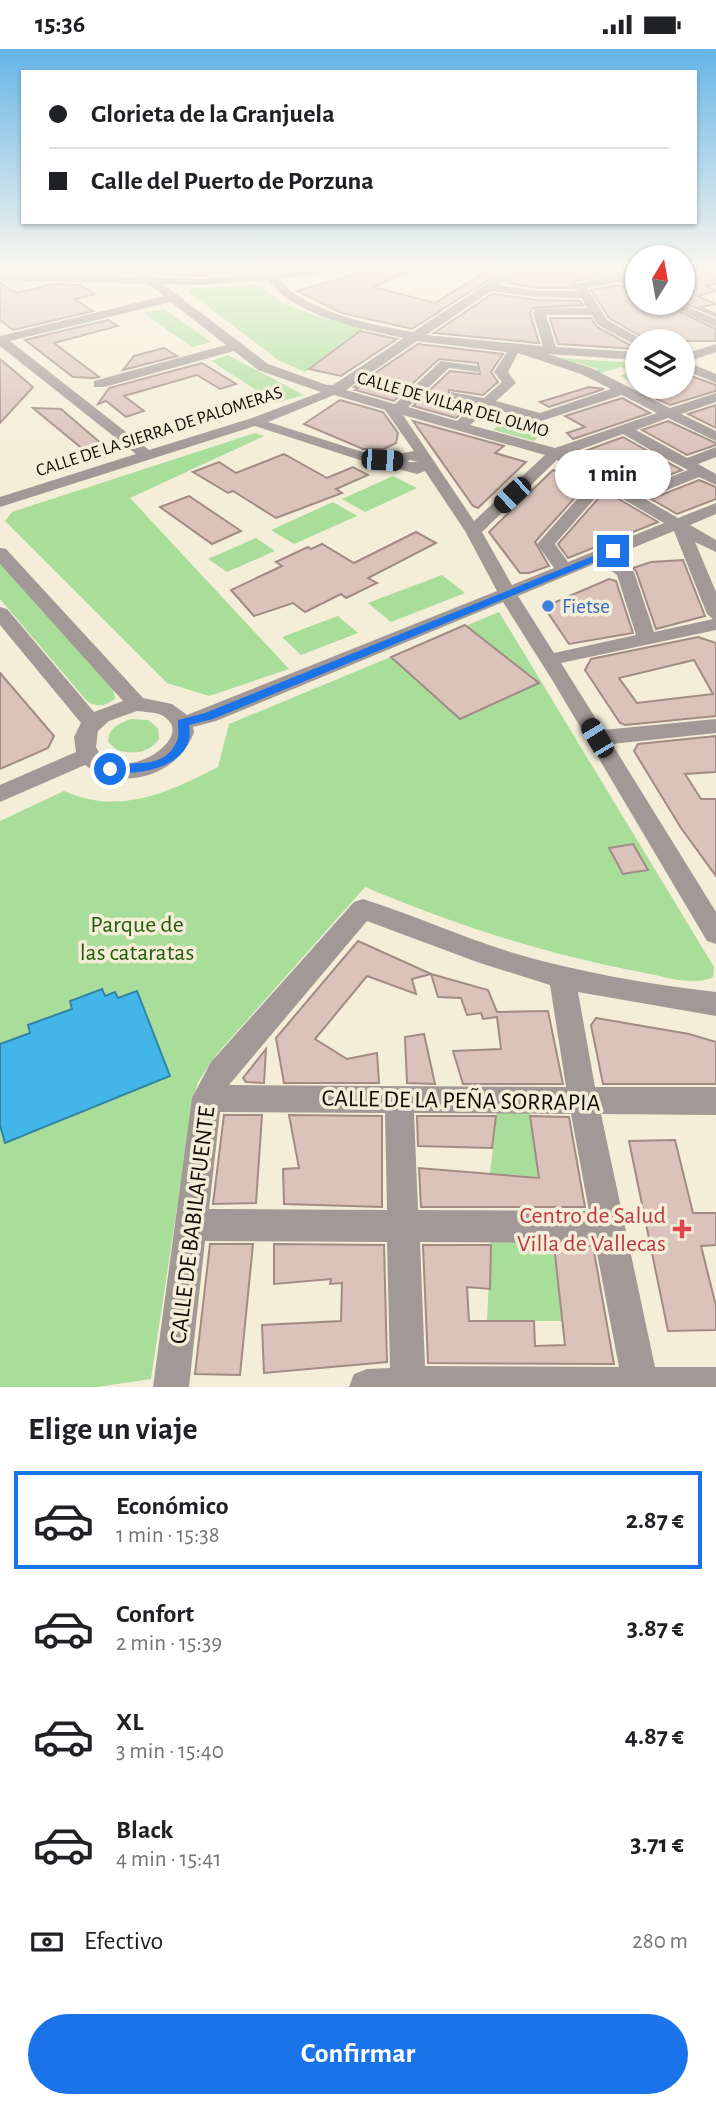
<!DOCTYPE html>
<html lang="es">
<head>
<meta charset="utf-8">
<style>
	body { margin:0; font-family:"Alegreya Sans",sans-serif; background:#f2f2f2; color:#202124; height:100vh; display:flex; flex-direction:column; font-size:26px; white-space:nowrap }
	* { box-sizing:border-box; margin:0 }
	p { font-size:23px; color:#757577 }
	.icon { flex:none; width:38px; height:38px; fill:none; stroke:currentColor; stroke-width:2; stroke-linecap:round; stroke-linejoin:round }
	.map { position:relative; height:1338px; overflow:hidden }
	.panel { display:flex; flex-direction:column; background:#fff; flex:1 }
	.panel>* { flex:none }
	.top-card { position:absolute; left:21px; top:21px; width:676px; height:154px; border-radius:0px; box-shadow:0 2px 5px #0004; display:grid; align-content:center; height:154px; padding:0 28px; background:#fff }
	.needle { width:46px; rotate:11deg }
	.fabs { position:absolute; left:625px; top:196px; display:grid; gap:14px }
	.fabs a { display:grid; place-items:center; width:70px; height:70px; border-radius:50%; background:#fff; box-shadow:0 2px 5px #0004; font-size:35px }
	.end { position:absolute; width:32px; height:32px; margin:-16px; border:9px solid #1a73e8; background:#fff; box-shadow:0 0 0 4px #fff }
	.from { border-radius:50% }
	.bubble { position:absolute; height:49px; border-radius:24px; background:#fff; box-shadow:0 2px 5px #0004; font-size:23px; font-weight:600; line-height:49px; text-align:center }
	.car { position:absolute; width:21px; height:42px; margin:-21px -10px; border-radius:9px; box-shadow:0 0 5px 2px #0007; background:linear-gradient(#222 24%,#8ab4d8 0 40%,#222 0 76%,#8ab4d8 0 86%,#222 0) }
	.top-card b { display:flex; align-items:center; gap:24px; height:66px; font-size:26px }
	.top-card b+b { border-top:2px solid #e0e0e0 }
	.top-card i { width:18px; height:18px; background:#202124 }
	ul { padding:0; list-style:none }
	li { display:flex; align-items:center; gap:21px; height:98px; margin:0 14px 10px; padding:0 14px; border:4px solid transparent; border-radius:0px }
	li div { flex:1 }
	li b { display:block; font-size:26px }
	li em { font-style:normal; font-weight:600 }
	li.on { border-color:#1a73e8 }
	li>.icon { width:63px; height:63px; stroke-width:1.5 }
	h2 { padding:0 28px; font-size:32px; line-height:84px }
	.pay { display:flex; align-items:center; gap:18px; height:77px; padding:0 28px; font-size:26px }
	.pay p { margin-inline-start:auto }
	.action { display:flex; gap:14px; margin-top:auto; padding:14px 28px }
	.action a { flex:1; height:80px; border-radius:42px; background:#1a73e8; color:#fff; font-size:28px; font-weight:600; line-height:80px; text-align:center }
	.status { display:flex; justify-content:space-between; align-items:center; height:49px; padding:0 35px; background:#fff; direction:ltr }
	.status svg { height:19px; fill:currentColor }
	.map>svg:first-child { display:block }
	.green { fill:#a9de9a }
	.water { fill:#42b6e9; stroke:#3383a5; stroke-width:2 }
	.building { fill:#dbc3bc; stroke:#a28b85; stroke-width:2; fill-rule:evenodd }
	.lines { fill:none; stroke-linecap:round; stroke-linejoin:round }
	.minor { fill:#a29896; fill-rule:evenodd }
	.route { fill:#1a73e8 }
	.shop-dot { fill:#3f7fe0; stroke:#f4edd8; stroke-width:2.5 }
	.health-dot { fill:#e0444e; stroke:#f4edd8; stroke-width:2.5 }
	.labels { text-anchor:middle; stroke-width:7; stroke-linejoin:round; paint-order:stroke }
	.far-street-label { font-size:18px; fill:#0f0c06; stroke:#f4edd8 }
	.shop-label { font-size:21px; fill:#366cbe; stroke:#f4edd8; text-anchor:start }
	.near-park-label { font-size:24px; fill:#235c0b; stroke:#f4edd8 }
	.near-street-label { font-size:24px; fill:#0f0c06; stroke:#f4edd8 }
	.near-health-label { font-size:24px; fill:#be3a42; stroke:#f4edd8; text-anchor:end }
</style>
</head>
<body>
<div class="status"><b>15:36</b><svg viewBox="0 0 49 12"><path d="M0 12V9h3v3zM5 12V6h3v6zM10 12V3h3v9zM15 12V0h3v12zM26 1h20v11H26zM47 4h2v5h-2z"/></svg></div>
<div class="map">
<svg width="716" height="1338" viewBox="0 0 716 1338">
	<rect width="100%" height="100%" fill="#f4edd8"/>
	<g class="green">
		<path d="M253,236C265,239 273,249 285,255C311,267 337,273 364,279L305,323L278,311L188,242L192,239Z"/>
		<path d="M164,260L211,293L192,298L144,264Z"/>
		<path d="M228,306L304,346L276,354L211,312Z"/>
		<path d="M561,309L637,314V318L632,320L637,323V328L628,331L620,327L632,323L621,318L600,324L596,322L598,320Z"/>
		<path d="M511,366L534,371L544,381L534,392L493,381Z"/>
		<path d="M255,384L264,387L130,449L289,620L209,647L167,634L5,472L12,463Z"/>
		<path d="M393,427L417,439L365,463L342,450Z"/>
		<path d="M333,453L357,467L294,495L271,481Z"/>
		<path d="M256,489L275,502L227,523L208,510Z"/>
		<path d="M0,514L113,640L115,650C106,657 96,659 87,652L0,550Z"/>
		<path d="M442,526L465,544L391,573L368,554Z"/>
		<path d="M499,563L714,918L713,928C692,938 663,927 640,923C542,904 458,877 365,838L216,1006L198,1033L194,1047L151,1330L97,1338H0V772L64,742C120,767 169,743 218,718L229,675Z"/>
		<path d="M338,567L358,584L301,606L282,588Z"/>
		<path d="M131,670L148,671L158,679L159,690C149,704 133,706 117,701L108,693C108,679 120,674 131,670Z"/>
		<path d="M530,1062L539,1128L490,1124L497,1064Z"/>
		<path d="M553,1187L562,1272H487L491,1189Z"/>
	</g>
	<path class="water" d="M102,940L105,947L115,943L118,949L137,942L170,1027L5,1094L0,1076V995L30,984L28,976L72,960L70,952Z"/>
	<g class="building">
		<path d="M143,217H207V227L155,225Z"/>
		<path d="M363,217H420L373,238L435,254L482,225L467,217H510L412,280L342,264L297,242L356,225Z"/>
		<path d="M528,217H590L602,227L575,232L573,239H538L507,234Z"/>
		<path d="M682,217H698L716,225V235L705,237L716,242L698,247L716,255L701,258L716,265V267L682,253Z"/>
		<path d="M0,234L17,244L54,235L80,236L95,245L75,250L93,262L13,281L0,271Z"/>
		<path d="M619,236L637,243V254H662L716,280V292H646L642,288L609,269L591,241Z"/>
		<path d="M492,245L538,251L580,252L583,256L533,259L530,264L539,294L434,284Z"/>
		<path d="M550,269H591L597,278L637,300L558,295Z"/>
		<path d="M108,271L118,277L54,294L99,328L94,329L73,328L25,291Z"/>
		<path d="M360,282L397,290L341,327L309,320Z"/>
		<path d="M418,295L503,305L491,323L498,333L483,346L449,341V351L471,356L456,369L413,357L450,322L480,325L478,314L439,310L394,352L355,341L358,339L354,338Z"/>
		<path d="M164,299L177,307L123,321L134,307Z"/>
		<path d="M0,310L33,338L0,374Z"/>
		<path d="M202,314L236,335L220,340L197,326L124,347L144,362L126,368L106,352L98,355L109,339Z"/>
		<path d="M686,325L716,336V342L670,356L657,350L681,340L682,326Z"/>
		<path d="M589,338L604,340L549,358L540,353Z"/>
		<path d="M622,349L650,364L573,390L567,384L585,378L565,367Z"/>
		<path d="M340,351L383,363L398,384L396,394L384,400H363L304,375Z"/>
		<path d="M716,356V379L688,365Z"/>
		<path d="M33,359L61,360L110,402L105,408L96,411Z"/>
		<path d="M413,372L504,397L495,404L526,413L478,459L473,457Z"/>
		<path d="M668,372L716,394V396L687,406L642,381Z"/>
		<path d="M623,388L646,401L597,419L574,406Z"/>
		<path d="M284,405L327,429L353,418L368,426L336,440L342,444L276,469L233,442L228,444L193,423L219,413L236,424Z"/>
		<path d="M663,411L682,421L634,440L615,429Z"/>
		<path d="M553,421L589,433L535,493L549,517L529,524H520L489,483Z"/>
		<path d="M699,431L716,438V450L677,465L651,450Z"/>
		<path d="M605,442L658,473L568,509L558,495Z"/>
		<path d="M189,447L241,482L212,495L160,458Z"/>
		<path d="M416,483L436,494L368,529L377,534L346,549L341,545L305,563L293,554L254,567L231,541L282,517L276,513L308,498L311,500L322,495L354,514Z"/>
		<path d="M683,511L705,567L656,580L636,522L633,519L651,513Z"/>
		<path d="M609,530L616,532L633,584L569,595L544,558Z"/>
		<path d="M465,576L539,634L460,670L391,608Z"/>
		<path d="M698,588L716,594V667L625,676L620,674L585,621L591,610ZM694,611L713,645L637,654L619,629Z"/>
		<path d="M0,624L54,687L48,699L0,720Z"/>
		<path d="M716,687V723L685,725L701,750H716V827L681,779L634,702L638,695Z"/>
		<path d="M633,795L648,821L623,825L609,799Z"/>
		<path d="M358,892L431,925L488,941L497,963L548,962L563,1035H463L453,1002L501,1000L497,968L483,970L481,964L467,966L461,949L438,948L431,925L412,930L416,945L367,927L315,990L347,1010L377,1004L379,1034H284L276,989Z"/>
		<path d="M596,969L689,985L716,993V1035H603L591,976Z"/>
		<path d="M424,985L435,1035L407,1034L405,988Z"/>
		<path d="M266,1000L264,1034L246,1033L243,1029Z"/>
		<path d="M224,1066H262L256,1154L213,1155Z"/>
		<path d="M289,1066L382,1067V1158L284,1155L283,1120L299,1119Z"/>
		<path d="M417,1067H496L492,1099L418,1097Z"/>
		<path d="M530,1067L569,1068L585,1158H421L419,1119L539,1129Z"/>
		<path d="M675,1091L693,1164H716V1196L701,1197L716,1257V1281L668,1282L629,1092Z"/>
		<path d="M210,1195H253L240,1326L195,1325Z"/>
		<path d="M274,1195L384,1196L387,1313L264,1324L262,1276L341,1272L342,1234L330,1235L331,1230L274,1235Z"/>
		<path d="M423,1196H491L490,1240L467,1238L469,1272H534L535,1297L565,1296L554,1196L593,1197L614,1315L428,1314Z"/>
	</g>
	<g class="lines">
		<g class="minor">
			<path d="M127,217H139L154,228L200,230L361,217L356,220L279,230C303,262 375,277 413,283L514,217H526L500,236L538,242H578L574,237L576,235L609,228L592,217H605L637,233V241L619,233L587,239L607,271L641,290L643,292H637V297L598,276L592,266H546L556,298L637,303V311L548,305L591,319L670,359L716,344V353L681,365L716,382V392L668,369L636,381L687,409L716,398V408L698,415L716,425V436L699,428L645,450L678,469L716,454V465L690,476L716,491V503L695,493L716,543V581L561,614L603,681L716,670V684L612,695L716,863V895L707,892L554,634L503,553L216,672L193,678L194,683C179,726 123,744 85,716L0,753V736L76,703L74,688L81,674L0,576V558L7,560L94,663L123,652L0,515V499L6,500L143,649L172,655L187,666L497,542L465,482L425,422L417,425L394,419L391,415L360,411L255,377L0,458V448L136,405L0,297V287L164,247L148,235L0,231V225L139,228ZM268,231C294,267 362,280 404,289L333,336H327L268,315L163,235L200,236ZM491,242L538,248L582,249L587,259L535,260L533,263L543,297L426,286ZM171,253L226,296L94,332V338H104L234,302L258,321L321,343L252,369L149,401L10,292ZM417,292L507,303L494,323L502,333L484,349L451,343V349L476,355L457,372L408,358L449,319L478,323V317L441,312L395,355L346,341ZM518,304L581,325L611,340L540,364L496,352L516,334L508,323ZM334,346L385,361L414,402L393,406L366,404L268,373ZM622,346L657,364L555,399L470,376L489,359L541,372ZM403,366L545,406L474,472ZM623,385L652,402L597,422L568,405ZM663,408L688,421L634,443L609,428ZM410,411L418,413H407ZM557,411L593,432L537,495L554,519L512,536L482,483ZM604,439L664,474L568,513L555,495ZM674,482L707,565L713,570L654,583L634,523L613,507ZM599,513L617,526L636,586L554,604L518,547ZM137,662C144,663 152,663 159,665C206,685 117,743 96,698L98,682L109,672Z"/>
			<path d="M664,254H679L716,270V278Z"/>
			<path d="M716,295V303L687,313L716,325V334L682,320V306Z"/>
			<path d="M660,338H680L660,347H650V341Z"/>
			<path d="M363,850C413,866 460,887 510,903C577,923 646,935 716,943V967L578,943L595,1038H716V1066L601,1065L655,1318H716V1338H349L354,1325L367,1320L390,1319L387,1193L205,1192L189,1338H153L192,1049L211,1013L354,853ZM367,872L477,913L550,936L566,1038L229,1036ZM220,1063L385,1064L387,1161L209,1160ZM414,1064L571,1065L589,1162L418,1161ZM420,1193L595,1194L619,1318L425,1317Z"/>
		</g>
	</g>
	<linearGradient id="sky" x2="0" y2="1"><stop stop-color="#65b5e8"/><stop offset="0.54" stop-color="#faf7ed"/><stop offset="1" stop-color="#faf7ed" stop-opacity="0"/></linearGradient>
	<rect width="716" height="404" fill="url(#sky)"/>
	<path class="route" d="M613,499L617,502L616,504L213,670L189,676C196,712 152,724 125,724C117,724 110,725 104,720C119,706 161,728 177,692C180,685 177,678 178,671L205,664Z"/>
	<circle class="shop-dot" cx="548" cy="557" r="7"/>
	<path class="health-dot" d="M678.5 1169.5h7v7h7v7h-7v7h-7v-7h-7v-7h7z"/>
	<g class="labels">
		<g class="far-street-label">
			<text transform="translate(453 355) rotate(16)" y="6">CALLE DE VILLAR DEL OLMO</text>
			<text transform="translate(159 382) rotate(-18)" y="6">CALLE DE LA SIERRA DE PALOMERAS</text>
		</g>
		<g class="shop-label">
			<text x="562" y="564">Fietse</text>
		</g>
		<g class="near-park-label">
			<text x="137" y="883">Parque de<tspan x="137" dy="28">las cataratas</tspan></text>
		</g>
		<g class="near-street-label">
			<text transform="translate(461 1051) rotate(1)" y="8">CALLE DE LA PEÑA SORRAPIA</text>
			<text transform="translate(192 1176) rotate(-83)" y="8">CALLE DE BABILAFUENTE</text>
		</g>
		<g class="near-health-label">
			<text x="666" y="1174">Centro de Salud<tspan x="666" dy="28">Villa de Vallecas</tspan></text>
		</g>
	</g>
</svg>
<div class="fabs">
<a><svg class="needle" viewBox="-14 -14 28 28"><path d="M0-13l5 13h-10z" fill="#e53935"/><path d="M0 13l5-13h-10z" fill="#757577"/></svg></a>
<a><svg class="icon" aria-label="layers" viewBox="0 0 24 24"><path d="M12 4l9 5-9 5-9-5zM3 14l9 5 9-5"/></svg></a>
</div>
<i class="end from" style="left:110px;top:720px"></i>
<i class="end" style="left:613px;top:502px"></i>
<div class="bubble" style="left:555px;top:401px;width:116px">1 min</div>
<i class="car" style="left:382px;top:411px;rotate:93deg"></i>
<i class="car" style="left:512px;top:446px;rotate:227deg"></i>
<i class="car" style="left:597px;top:689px;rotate:329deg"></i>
<div class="top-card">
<b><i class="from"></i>Glorieta de la Granjuela</b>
<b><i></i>Calle del Puerto de Porzuna</b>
</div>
</div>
<section class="panel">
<h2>Elige un viaje</h2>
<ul>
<li class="on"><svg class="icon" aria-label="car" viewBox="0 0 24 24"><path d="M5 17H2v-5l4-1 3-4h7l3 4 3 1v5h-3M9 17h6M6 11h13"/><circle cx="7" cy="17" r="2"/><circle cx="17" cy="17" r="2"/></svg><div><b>Económico</b><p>1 min · 15:38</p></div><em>2.87 €</em></li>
<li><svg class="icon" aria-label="car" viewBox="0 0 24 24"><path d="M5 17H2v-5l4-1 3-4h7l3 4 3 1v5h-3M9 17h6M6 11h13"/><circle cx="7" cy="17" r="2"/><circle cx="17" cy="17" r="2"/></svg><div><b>Confort</b><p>2 min · 15:39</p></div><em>3.87 €</em></li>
<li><svg class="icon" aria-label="car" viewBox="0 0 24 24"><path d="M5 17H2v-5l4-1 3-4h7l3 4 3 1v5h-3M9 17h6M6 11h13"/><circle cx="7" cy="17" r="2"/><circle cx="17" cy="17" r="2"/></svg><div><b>XL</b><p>3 min · 15:40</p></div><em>4.87 €</em></li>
<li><svg class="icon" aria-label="car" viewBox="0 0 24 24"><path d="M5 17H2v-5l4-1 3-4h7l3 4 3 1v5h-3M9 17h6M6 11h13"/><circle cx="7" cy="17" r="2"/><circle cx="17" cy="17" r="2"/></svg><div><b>Black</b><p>4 min · 15:41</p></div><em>3.71 €</em></li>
</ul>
<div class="pay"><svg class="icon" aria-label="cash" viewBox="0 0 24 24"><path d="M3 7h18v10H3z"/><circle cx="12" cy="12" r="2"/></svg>Efectivo<p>280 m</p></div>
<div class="action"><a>Confirmar</a></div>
</section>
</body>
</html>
